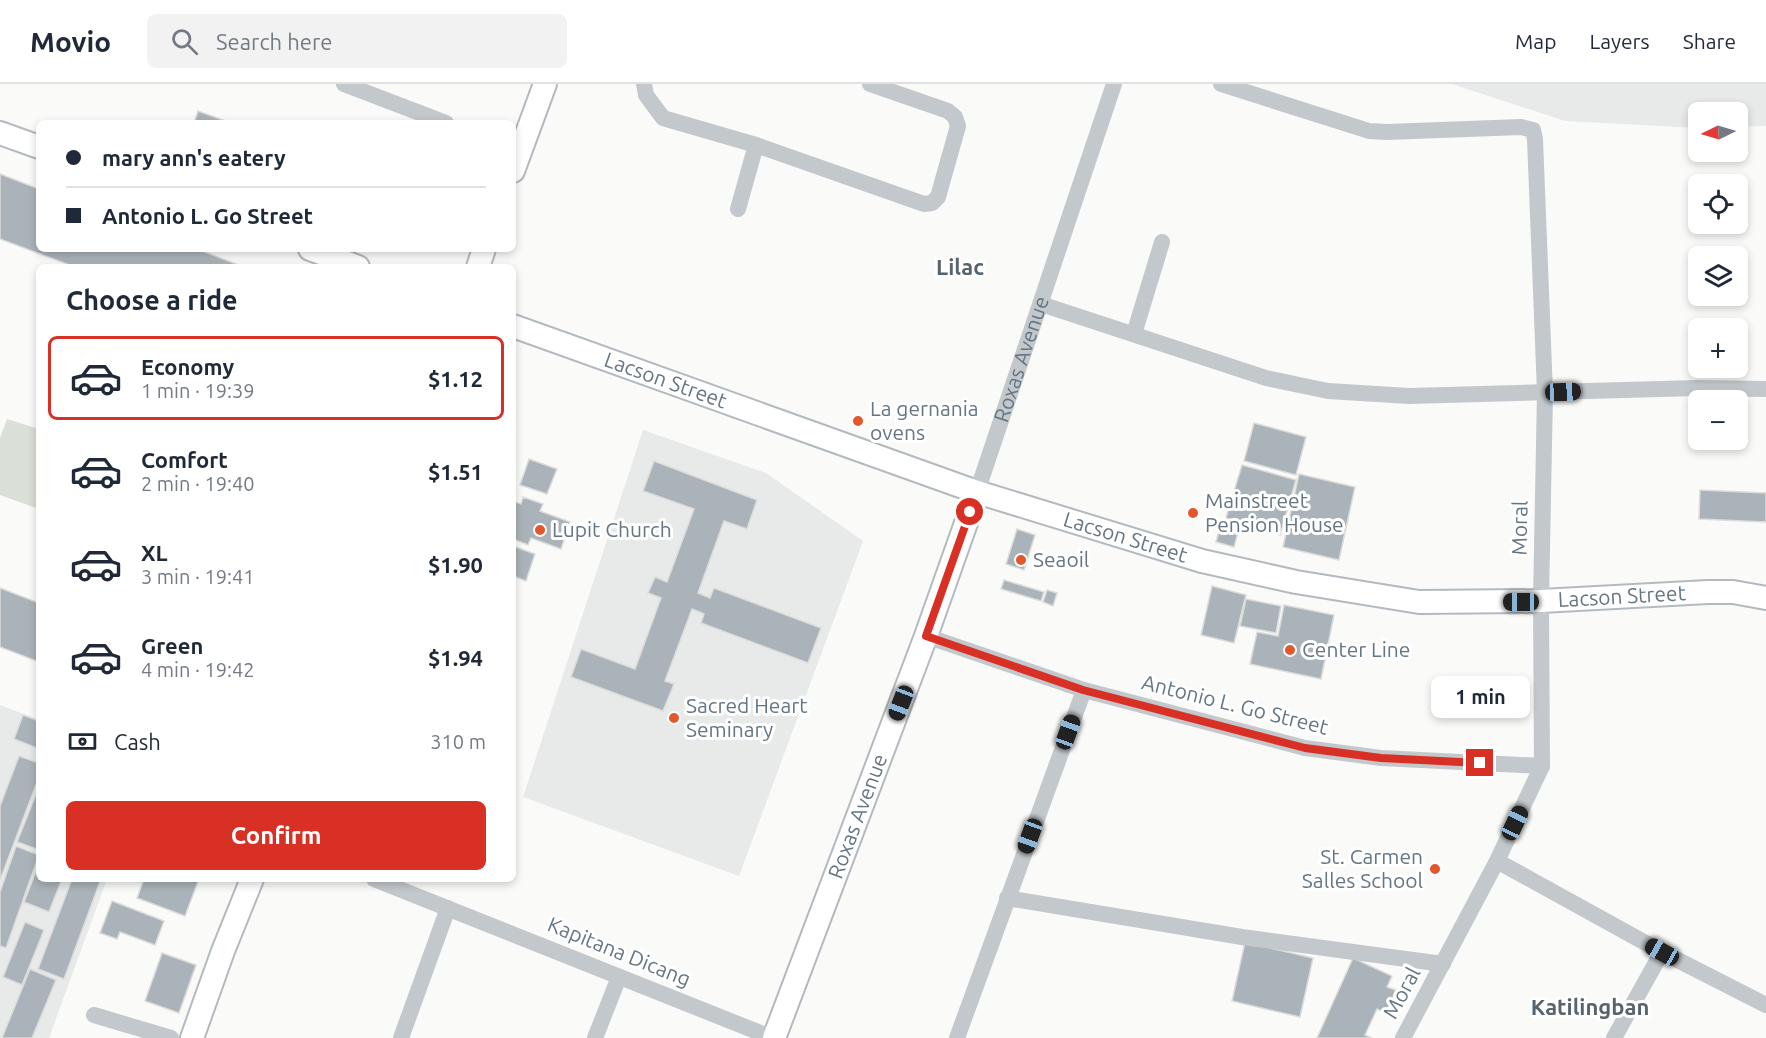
<!DOCTYPE html>
<html lang="en">
<head>
<meta charset="utf-8">
<style>
	body { margin:0; font-family:Ubuntu,sans-serif; background:#f2f2f3; color:#1f2937; height:100vh; display:flex; flex-direction:column; font-size:22px; white-space:nowrap }
	* { box-sizing:border-box; margin:0 }
	p { font-size:20px; color:#747a83 }
	.icon { flex:none; width:33px; height:33px; fill:none; stroke:currentColor; stroke-width:2; stroke-linecap:round; stroke-linejoin:round }
	.map { position:relative; flex:1; overflow:hidden }
	.panel { position:absolute; left:36px; top:180px; width:480px; height:618px; display:flex; flex-direction:column; background:#fff; border-radius:9px; box-shadow:0 3px 9px #0003 }
	.panel>* { flex:none }
	.top-card { position:absolute; left:36px; top:36px; width:480px; height:132px; border-radius:9px; box-shadow:0 3px 9px #0003; display:grid; align-content:center; height:132px; padding:0 30px; background:#fff }
	.needle { width:39px; rotate:265deg }
	.fabs { position:absolute; left:1688px; top:18px; display:grid; gap:12px }
	.fabs a { display:grid; place-items:center; width:60px; height:60px; border-radius:9px; background:#fff; box-shadow:0 3px 9px #0003; font-size:30px }
	.end { position:absolute; width:27px; height:27px; margin:-14px; border:8px solid #d93025; background:#fff; box-shadow:0 0 0 3px #fff }
	.from { border-radius:50% }
	.bubble { position:absolute; height:42px; border-radius:9px; background:#fff; box-shadow:0 3px 9px #0003; font-size:20px; font-weight:600; line-height:42px; text-align:center }
	.car { position:absolute; width:18px; height:36px; margin:-18px -9px; border-radius:8px; box-shadow:0 0 4px 2px #0007; background:linear-gradient(#222 24%,#8ab4d8 0 40%,#222 0 76%,#8ab4d8 0 86%,#222 0) }
	.top-card b { display:flex; align-items:center; gap:21px; height:57px; font-size:22px }
	.top-card b+b { border-top:2px solid #e0e1e3 }
	.top-card i { width:15px; height:15px; background:#1f2937 }
	ul { padding:0; list-style:none }
	li { display:flex; align-items:center; gap:18px; height:84px; margin:0 12px 9px; padding:0 18px; border:3px solid transparent; border-radius:9px }
	li div { flex:1 }
	li b { display:block; font-size:22px }
	li em { font-style:normal; font-weight:600 }
	li.active { border-color:#d93025 }
	li>.icon { width:54px; height:54px; stroke-width:1.5 }
	h2 { padding:0 30px; font-size:27px; line-height:72px }
	.pay { display:flex; align-items:center; gap:15px; height:66px; padding:0 30px; font-size:22px }
	.pay p { margin-inline-start:auto }
	.cta { display:flex; gap:12px; margin-top:auto; padding:12px 30px }
	.cta a { flex:1; height:69px; border-radius:9px; background:#d93025; color:#fff; font-size:24px; font-weight:600; line-height:69px; text-align:center }
	header { display:flex; align-items:center; gap:36px; box-sizing:border-box; height:84px; padding:0 30px; background:#fff; border-bottom:2px solid #e0e1e3 }
	header strong { font-size:28px }
	nav { display:flex; gap:33px; margin-inline-start:auto; font-size:21px }
	.search { width:420px; height:54px; background:#f2f2f3; display:flex; align-items:center; gap:15px; box-sizing:border-box; padding:0 21px; border-radius:9px; color:#747a83; font-size:22px }
	.map>svg:first-child { display:block }
	.built { fill:#e8e9e9 }
	.green { fill:#dadfd7 }
	.building { fill:#aab3b9; stroke:#dcdcda; stroke-width:1.5 }
	.lines { fill:none; stroke-linecap:round; stroke-linejoin:round }
	.secondary-casing { stroke:#b3babf; stroke-width:26 }
	.street { stroke:#c3c8cc; stroke-width:16 }
	.secondary { stroke:#fff; stroke-width:22 }
	.route { stroke:#d93025; stroke-width:8 }
	.poi-dot { fill:#e4572e; stroke:#fff; stroke-width:2 }
	.labels { text-anchor:middle; stroke-width:6; stroke-linejoin:round; paint-order:stroke }
	.street-label { font-size:21px; fill:#657683; stroke:#fff }
	.poi-label { font-size:21px; fill:#657683; stroke:#fff; text-anchor:start }
	.neighbourhood-label { font-size:22px; font-weight:bold; fill:#57646e; stroke:#fff }
</style>
</head>
<body>
<header>
<strong>Movio</strong>
<div class="search"><svg class="icon" aria-label="search" viewBox="0 0 24 24"><circle cx="10" cy="10" r="6"/><path d="M15 15l6 6"/></svg>Search here</div>
<nav><a>Map</a><a>Layers</a><a>Share</a></nav>
</header>
<div class="map">
<svg width="1766" height="954" viewBox="0 0 1766 954">
	<rect width="100%" height="100%" fill="#fafaf8"/>
	<g class="built">
		<path d="M1452,0H1766V42L1737,43V28H1698V44L1565,37Z"/>
		<path d="M643,346L766,389L863,457L739,792L523,713Z"/>
		<path d="M0,621L39,636V795H107L49,954H0Z"/>
	</g>
	<path class="green" d="M7,335L39,345V425L0,411V354Z"/>
	<g class="building">
		<path d="M198,27L231,39H194Z"/>
		<path d="M0,90L39,105V165H197L244,183H75L0,155Z"/>
		<path d="M1254,339L1306,353L1296,391L1244,377Z"/>
		<path d="M529,375L557,385L547,410L520,401Z"/>
		<path d="M654,377L757,416L747,445L724,437L698,509L710,514L714,504L821,544L808,579L701,539L704,530L692,525L665,597L674,600L663,627L571,593L581,565L635,585L661,514L648,509L655,493L667,498L694,425L643,407Z"/>
		<path d="M1242,381L1296,396L1280,451L1226,434Z"/>
		<path d="M1299,390L1355,403L1339,476L1283,463Z"/>
		<path d="M1700,406L1766,409V438L1699,435Z"/>
		<path d="M523,413L543,420L540,427L570,438L561,465L531,454L528,461L513,455V417L521,420Z"/>
		<path d="M1222,436L1240,441L1234,463L1216,458Z"/>
		<path d="M1017,445L1035,451L1024,486L1006,480Z"/>
		<path d="M513,462L535,470L526,497L513,492Z"/>
		<path d="M1004,496L1044,508L1041,517L1001,505Z"/>
		<path d="M1212,502L1246,511L1234,559L1201,551Z"/>
		<path d="M0,504L39,519V578L0,563Z"/>
		<path d="M1047,506L1057,509L1053,522L1043,518Z"/>
		<path d="M1246,515L1281,522L1276,549L1240,542Z"/>
		<path d="M1284,521L1334,531L1321,595L1250,580L1257,548L1278,552Z"/>
		<path d="M23,631L39,637V665L14,655Z"/>
		<path d="M19,672L39,679V693L0,796V722Z"/>
		<path d="M38,705L39,706V766L17,758Z"/>
		<path d="M16,762L39,771L6,864L0,862V808Z"/>
		<path d="M39,779V795H62L49,828L24,818Z"/>
		<path d="M72,795H101L64,895L38,885Z"/>
		<path d="M144,795H199L185,832L137,814Z"/>
		<path d="M112,817L164,837L155,861L120,848L117,855L100,849Z"/>
		<path d="M25,838L44,846L22,901L3,893Z"/>
		<path d="M1245,858L1313,874L1300,933L1232,917Z"/>
		<path d="M162,869L196,881L179,929L145,917Z"/>
		<path d="M1353,874L1392,892L1387,903L1396,906L1386,929L1377,925L1365,951L1372,954H1317Z"/>
		<path d="M30,885L56,896L32,954H2Z"/>
	</g>
	<g class="lines">
		<defs>
			<g id="secondary">
				<path d="M0,49L39,63"/>
				<path d="M513,87L545,0"/>
				<path d="M310,165L358,183"/>
				<path d="M478,183L484,165"/>
				<path id="s2" d="M513,242L977,408L1202,477L1296,498L1419,518L1541,517L1708,508H1733L1766,514"/>
				<path d="M192,954L223,867L252,795"/>
				<path id="s3" d="M774,954L926,552L977,408"/>
			</g>
		</defs>
		<use href="#secondary" class="secondary-casing"/>
		<g class="street">
			<path d="M344,0L446,39"/>
			<path d="M644,0L646,11L663,34L756,61L924,120L932,119L938,113L958,42L955,33L948,27L870,0"/>
			<path d="M1221,0L1369,47L1387,48L1521,43L1533,46L1535,55L1545,309L1541,517L1542,682L1497,777L1403,954"/>
			<path d="M738,125L756,61"/>
			<path d="M1041,220L1266,294L1328,307L1409,312L1697,304L1766,305"/>
			<path d="M1134,250L1162,158"/>
			<path id="s1" d="M977,408L1114,0"/>
			<path d="M926,552L1084,606L1305,664L1381,674L1542,682"/>
			<path d="M1497,777L1662,868L1766,921"/>
			<path d="M374,795L773,954"/>
			<path d="M1007,814L1242,853L1443,880"/>
			<path d="M94,931L171,954"/>
			<path d="M401,954L448,824"/>
			<path d="M595,954L619,893"/>
			<path d="M957,954L1084,606"/>
			<path d="M1614,954L1662,868"/>
		</g>
		<use href="#secondary" class="secondary"/>
	</g>
	<g class="lines">
		<path class="route" d="M970,428L926,552L1083,606L1305,664L1381,674L1480,679"/>
	</g>
	<g class="poi-dot">
		<circle cx="858" cy="337" r="6"/>
		<circle cx="1193" cy="429" r="6"/>
		<circle cx="540" cy="446" r="6"/>
		<circle cx="1021" cy="476" r="6"/>
		<circle cx="1290" cy="566" r="6"/>
		<circle cx="674" cy="634" r="6"/>
		<circle cx="1435" cy="785" r="6"/>
	</g>
	<g class="labels">
		<g class="street-label">
			<text dy="7" stroke="none"><textPath href="#s1" startOffset="140">Roxas Avenue</textPath></text>
			<text dy="7" stroke="none"><textPath href="#s2" startOffset="162">Lacson Street</textPath></text>
			<text transform="translate(1520 444) rotate(-89)" y="7">Moral</text>
			<text dy="7" stroke="none"><textPath href="#s2" startOffset="648">Lacson Street</textPath></text>
			<text dy="7" stroke="none"><textPath href="#s2" startOffset="1152">Lacson Street</textPath></text>
			<text transform="translate(1235 621) rotate(14)" y="7">Antonio L. Go Street</text>
			<text dy="7" stroke="none"><textPath href="#s3" startOffset="237">Roxas Avenue</textPath></text>
			<text transform="translate(619 868) rotate(22)" y="7">Kapitana Dicang</text>
			<text transform="translate(1402 909) rotate(-62)" y="7">Moral</text>
		</g>
		<g class="poi-label">
			<text x="870" y="332">La gernania<tspan x="870" dy="24">ovens</tspan></text>
			<text x="1205" y="424">Mainstreet<tspan x="1205" dy="24">Pension House</tspan></text>
			<text x="552" y="453">Lupit Church</text>
			<text x="1033" y="483">Seaoil</text>
			<text x="1302" y="573">Center Line</text>
			<text x="686" y="629">Sacred Heart<tspan x="686" dy="24">Seminary</tspan></text>
			<text x="1423" y="780" text-anchor="end">St. Carmen<tspan x="1423" dy="24">Salles School</tspan></text>
		</g>
		<g class="neighbourhood-label">
			<text x="960" y="191">Lilac</text>
			<text x="1590" y="931">Katilingban</text>
		</g>
	</g>
</svg>
<div class="fabs">
<a><svg class="needle" viewBox="-14 -14 28 28"><path d="M0-13l5 13h-10z" fill="#e53935"/><path d="M0 13l5-13h-10z" fill="#747a83"/></svg></a>
<a><svg class="icon" aria-label="locate" viewBox="0 0 24 24"><circle cx="12" cy="12" r="6"/><path d="M12 2v4M12 18v4M2 12h4M18 12h4"/></svg></a>
<a><svg class="icon" aria-label="layers" viewBox="0 0 24 24"><path d="M12 4l9 5-9 5-9-5zM3 14l9 5 9-5"/></svg></a>
<a>+</a>
<a>−</a>
</div>
<i class="end from" style="left:970px;top:428px"></i>
<i class="end" style="left:1480px;top:679px"></i>
<div class="bubble" style="left:1431px;top:592px;width:99px">1 min</div>
<i class="car" style="left:1563px;top:308px;rotate:88deg"></i>
<i class="car" style="left:1521px;top:518px;rotate:270deg"></i>
<i class="car" style="left:901px;top:619px;rotate:201deg"></i>
<i class="car" style="left:1068px;top:648px;rotate:20deg"></i>
<i class="car" style="left:1515px;top:739px;rotate:25deg"></i>
<i class="car" style="left:1030px;top:752px;rotate:200deg"></i>
<i class="car" style="left:1662px;top:868px;rotate:299deg"></i>
<div class="top-card">
<b><i class="from"></i>mary ann's eatery</b>
<b><i></i>Antonio L. Go Street</b>
</div>
<section class="panel">
<h2>Choose a ride</h2>
<ul>
<li class="active"><svg class="icon" aria-label="car" viewBox="0 0 24 24"><path d="M5 17H2v-5l4-1 3-4h7l3 4 3 1v5h-3M9 17h6M6 11h13"/><circle cx="7" cy="17" r="2"/><circle cx="17" cy="17" r="2"/></svg><div><b>Economy</b><p>1 min · 19:39</p></div><em>$1.12</em></li>
<li><svg class="icon" aria-label="car" viewBox="0 0 24 24"><path d="M5 17H2v-5l4-1 3-4h7l3 4 3 1v5h-3M9 17h6M6 11h13"/><circle cx="7" cy="17" r="2"/><circle cx="17" cy="17" r="2"/></svg><div><b>Comfort</b><p>2 min · 19:40</p></div><em>$1.51</em></li>
<li><svg class="icon" aria-label="car" viewBox="0 0 24 24"><path d="M5 17H2v-5l4-1 3-4h7l3 4 3 1v5h-3M9 17h6M6 11h13"/><circle cx="7" cy="17" r="2"/><circle cx="17" cy="17" r="2"/></svg><div><b>XL</b><p>3 min · 19:41</p></div><em>$1.90</em></li>
<li><svg class="icon" aria-label="car" viewBox="0 0 24 24"><path d="M5 17H2v-5l4-1 3-4h7l3 4 3 1v5h-3M9 17h6M6 11h13"/><circle cx="7" cy="17" r="2"/><circle cx="17" cy="17" r="2"/></svg><div><b>Green</b><p>4 min · 19:42</p></div><em>$1.94</em></li>
</ul>
<div class="pay"><svg class="icon" aria-label="cash" viewBox="0 0 24 24"><path d="M3 7h18v10H3z"/><circle cx="12" cy="12" r="2"/></svg>Cash<p>310 m</p></div>
<div class="cta"><a>Confirm</a></div>
</section>
</div>
</body>
</html>
